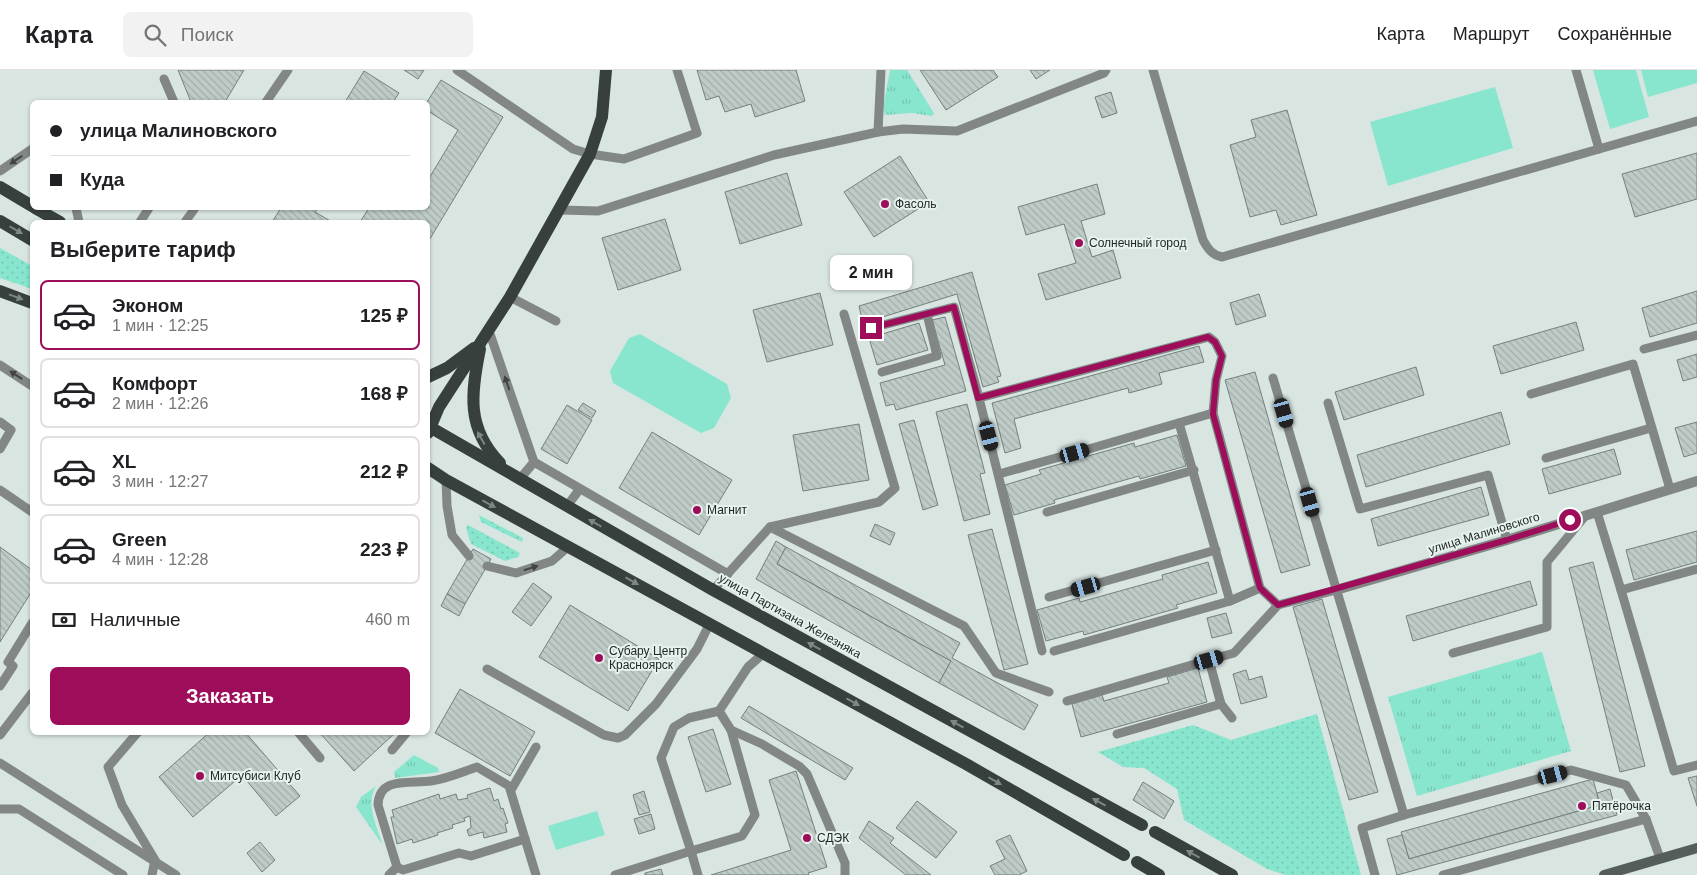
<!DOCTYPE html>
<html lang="ru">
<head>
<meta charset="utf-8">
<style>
	body { margin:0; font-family:Helvetica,sans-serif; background:#f2f2f2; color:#202124; height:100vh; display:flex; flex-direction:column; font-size:19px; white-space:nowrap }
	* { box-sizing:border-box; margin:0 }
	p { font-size:16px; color:#757577 }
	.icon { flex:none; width:28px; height:28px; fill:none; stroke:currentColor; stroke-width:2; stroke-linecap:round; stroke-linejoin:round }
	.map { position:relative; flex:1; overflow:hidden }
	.side { position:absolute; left:30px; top:150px; width:400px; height:515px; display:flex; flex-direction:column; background:#fff; border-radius:8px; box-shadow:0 1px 4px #0004 }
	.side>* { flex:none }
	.hud { position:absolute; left:30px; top:30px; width:400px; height:110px; border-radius:8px; box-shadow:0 1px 4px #0004; display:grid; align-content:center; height:110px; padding:0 20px; background:#fff }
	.end { position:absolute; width:22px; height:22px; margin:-11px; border:6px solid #9d0d5a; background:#fff; box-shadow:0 0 0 2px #fff }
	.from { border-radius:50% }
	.bubble { position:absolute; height:35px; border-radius:8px; background:#fff; box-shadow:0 1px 4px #0004; font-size:16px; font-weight:700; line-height:35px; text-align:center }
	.car { position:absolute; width:15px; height:30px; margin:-15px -8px; border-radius:6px; box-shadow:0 0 4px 1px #0007; background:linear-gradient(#222 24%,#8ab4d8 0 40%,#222 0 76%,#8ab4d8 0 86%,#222 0) }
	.hud b { display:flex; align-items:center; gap:18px; height:48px; font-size:19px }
	.hud b+b { border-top:1px solid #e0e0e0 }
	.hud i { width:12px; height:12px; background:#202124 }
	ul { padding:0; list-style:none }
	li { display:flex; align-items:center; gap:15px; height:70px; margin:0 10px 8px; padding:0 10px; border:2px solid #e0e0e0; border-radius:8px }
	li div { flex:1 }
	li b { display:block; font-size:19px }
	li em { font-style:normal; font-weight:700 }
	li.active { border-color:#9d0d5a }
	li>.icon { width:45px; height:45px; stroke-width:1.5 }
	h2 { padding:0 20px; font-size:22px; line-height:60px }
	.pay { display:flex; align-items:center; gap:12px; height:55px; padding:0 20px; font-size:19px }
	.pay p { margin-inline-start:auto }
	.button { display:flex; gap:10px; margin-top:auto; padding:10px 20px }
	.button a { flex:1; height:58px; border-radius:8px; background:#9d0d5a; color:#fff; font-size:20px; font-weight:700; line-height:58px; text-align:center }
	header { display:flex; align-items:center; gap:30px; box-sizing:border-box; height:70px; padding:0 25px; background:#fff; border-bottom:1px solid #e0e0e0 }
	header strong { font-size:24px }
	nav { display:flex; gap:28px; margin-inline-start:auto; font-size:18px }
	.search { width:350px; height:45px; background:#f2f2f2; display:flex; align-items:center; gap:12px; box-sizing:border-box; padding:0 18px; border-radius:8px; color:#757577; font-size:19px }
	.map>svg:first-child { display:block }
	.grass { fill:url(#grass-dots) }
	.park { fill:url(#park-tufts) }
	.garden { fill:#88e6cf }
	.building { fill:url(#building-back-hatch); stroke:#74807d }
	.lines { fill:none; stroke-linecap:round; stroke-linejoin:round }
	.service { stroke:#828786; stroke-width:9 }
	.minor { stroke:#828786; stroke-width:10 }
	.secondary { stroke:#555d5b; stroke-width:10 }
	.primary { stroke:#37403d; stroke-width:12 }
	.oneway { fill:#404443 }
	.oneway2 { fill:#7d8784 }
	.route { stroke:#9d0d5a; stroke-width:6 }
	.poi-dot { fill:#9d0d5a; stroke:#e5f2ee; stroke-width:2 }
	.labels { text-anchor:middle; stroke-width:4; stroke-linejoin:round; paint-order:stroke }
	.poi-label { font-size:12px; fill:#232826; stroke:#e5f2ee; text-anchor:start }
	.street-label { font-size:12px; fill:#232826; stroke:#e5f2ee }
</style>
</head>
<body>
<header>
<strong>Карта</strong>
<div class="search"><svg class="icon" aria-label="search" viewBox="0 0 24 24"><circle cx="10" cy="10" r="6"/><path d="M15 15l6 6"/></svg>Поиск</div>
<nav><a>Карта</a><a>Маршрут</a><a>Сохранённые</a></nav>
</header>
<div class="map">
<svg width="1697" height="805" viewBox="0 0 1697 805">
	<defs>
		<pattern id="grass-dots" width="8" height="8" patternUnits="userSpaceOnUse" patternTransform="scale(1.25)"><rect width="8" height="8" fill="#88e6cf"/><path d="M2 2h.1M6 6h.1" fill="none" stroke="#75c5b2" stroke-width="1.8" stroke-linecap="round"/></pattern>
		<pattern id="park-tufts" width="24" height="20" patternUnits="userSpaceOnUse" patternTransform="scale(1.25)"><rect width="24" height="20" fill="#88e6cf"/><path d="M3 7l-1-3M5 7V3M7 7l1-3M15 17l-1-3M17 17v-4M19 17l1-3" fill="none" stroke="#75c5b2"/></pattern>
		<pattern id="building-back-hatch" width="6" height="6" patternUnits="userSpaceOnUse" patternTransform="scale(1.25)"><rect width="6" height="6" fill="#becbc7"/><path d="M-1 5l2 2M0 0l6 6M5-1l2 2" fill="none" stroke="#a3aeab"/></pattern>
	</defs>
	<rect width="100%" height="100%" fill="#d8e5e1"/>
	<g class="grass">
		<path d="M0,178L32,196V219L0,208Z"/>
		<path d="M479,445L523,468L522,472L481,452Z"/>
		<path d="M468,455L520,483L518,487L505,491L471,474L466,458Z"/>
		<path d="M1317,644L1361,805H1286L1267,799L1184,750L1177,719L1144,698L1123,697L1098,682L1193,655L1231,670Z"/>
	</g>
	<g class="park">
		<path d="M890,0H907L934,43L932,46L912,43L885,45L883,38Z"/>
		<path d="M1542,582L1571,681L1417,726L1388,627Z"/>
		<path d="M414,685L438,698L439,702L395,708L394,702Z"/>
		<path d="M376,716C365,735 377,755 382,774L356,737L361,727Z"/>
	</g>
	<g class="garden">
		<path d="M1593,0H1636L1649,47L1610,59Z"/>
		<path d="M1641,0H1697V13L1648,27Z"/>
		<path d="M1495,17L1513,78L1388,116L1370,52Z"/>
		<path d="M640,264L727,314L731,328L714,358L701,363L613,313L610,301L629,268Z"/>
		<path d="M597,741L605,765L556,780L548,756Z"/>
	</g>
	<g class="building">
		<path d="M178,0H244L225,32H191Z"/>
		<path d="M404,0H424L418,9Z"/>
		<path d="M697,0H796L805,31L755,47L751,34L725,42L719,26L706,30Z"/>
		<path d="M920,0H993L998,7L946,40Z"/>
		<path d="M1030,0H1050L1036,9Z"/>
		<path d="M364,1L399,23L393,32H345Z"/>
		<path d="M441,10L503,47L428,172V152H360L369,138H405L409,140L411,138H428V110L458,60L428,41L427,32Z"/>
		<path d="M1111,22L1117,43L1102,48L1095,27Z"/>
		<path d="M1287,40L1317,145L1281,155L1276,140L1250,147L1230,75L1256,67L1251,50Z"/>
		<path d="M1697,83V129L1635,147L1622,104Z"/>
		<path d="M900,86L929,132L874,167L844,122Z"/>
		<path d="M787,103L802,155L740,174L725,122Z"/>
		<path d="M1097,114L1105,144L1081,151L1092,187L1113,180L1121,208L1046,230L1038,204L1076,193L1064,154L1026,165L1018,137Z"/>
		<path d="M281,138H318L315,142L332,152H272Z"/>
		<path d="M665,149L681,200L618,220L602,168Z"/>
		<path d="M972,202L1001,306L997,307L999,312L983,317L957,224L863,253L859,236Z"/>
		<path d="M1697,221V253L1650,267L1642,238Z"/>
		<path d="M820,223L833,275L767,292L753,240Z"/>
		<path d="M1259,224L1266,246L1236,255L1230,233Z"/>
		<path d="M945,247L966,321L896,340L894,334L886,336L880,313L945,295L932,250Z"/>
		<path d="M1576,252L1584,280L1501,304L1493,276Z"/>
		<path d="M919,253L928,280L877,295L869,268Z"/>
		<path d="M1199,276L1204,292L1159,303L1162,314L1129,323L1128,318L1014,349L1021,378L1005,383L992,333Z"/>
		<path d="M1697,284V307L1683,311L1677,290Z"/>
		<path d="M1416,297L1424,325L1344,350L1335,322Z"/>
		<path d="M1255,302L1310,495L1281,503L1225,310Z"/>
		<path d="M583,333L596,341L592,348L578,340Z"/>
		<path d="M967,334L985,403L980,404L990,444L964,451L936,342Z"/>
		<path d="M567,335L592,350L567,394L541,379Z"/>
		<path d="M1501,342L1510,374L1366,417L1357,385Z"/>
		<path d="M914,350L938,435L923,440L899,354Z"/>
		<path d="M1697,352V383L1684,387L1675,358Z"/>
		<path d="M859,354L869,410L803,421L793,365Z"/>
		<path d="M652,362L732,410L699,465L619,418Z"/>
		<path d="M1177,365L1186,396L1140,409L1139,406L1054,430L1055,433L1014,445L1005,415L1041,404L1039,400L1134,373L1135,377Z"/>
		<path d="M1614,379L1621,404L1549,424L1542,399Z"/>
		<path d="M1481,417L1489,445L1378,476L1371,449Z"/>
		<path d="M875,454L895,463L890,475L870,466Z"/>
		<path d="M992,459L1028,594L1004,600L968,465Z"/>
		<path d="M1697,461V492L1634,510L1626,480Z"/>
		<path d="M776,471L786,477L777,494L951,591L939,613L756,509Z"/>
		<path d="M0,477L32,500V521L0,572Z"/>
		<path d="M786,477L960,573L952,588L1038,635L1024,660L939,613L951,591L777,494Z"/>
		<path d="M473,479L491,489L465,534L447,524Z"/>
		<path d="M1208,492L1217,523L1176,535L1178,538L1084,565L1083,561L1046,571L1037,540L1079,528L1080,532L1163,509L1162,505Z"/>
		<path d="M1593,492L1645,696L1620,702L1569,498Z"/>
		<path d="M1530,511L1537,535L1413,571L1406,546Z"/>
		<path d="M533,513L552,527L531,556L512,542Z"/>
		<path d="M447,524L465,534L459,546L441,536Z"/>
		<path d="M1322,529L1378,722L1349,730L1293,537Z"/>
		<path d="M570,535L659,589L628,641L539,587Z"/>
		<path d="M1226,543L1232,563L1212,568L1207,548Z"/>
		<path d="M1198,598L1207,632L1081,667L1072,634L1102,625L1104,631L1169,613L1167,607Z"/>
		<path d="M1246,600L1249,610L1262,606L1267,627L1241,634L1233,604Z"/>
		<path d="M460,619L535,662L510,706L435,663Z"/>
		<path d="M749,636L853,698L845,710L741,648Z"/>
		<path d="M713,659L731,714L706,722L688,667Z"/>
		<path d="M210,662H245L300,726L276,746L242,705L193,747L159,707Z"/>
		<path d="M319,662H396L354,701Z"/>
		<path d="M796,701L827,797L808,803L809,805H711L791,780L769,710Z"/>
		<path d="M1697,706V736L1688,708Z"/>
		<path d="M1593,709L1600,735L1409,789L1401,762Z"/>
		<path d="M1143,712L1174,731L1164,749L1133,730Z"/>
		<path d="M490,718L494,731L498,729L501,739L503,738L508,753L505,754L507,762L484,768L483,762L469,766L467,760L471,758L470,746L464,748L465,751L452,755L453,758L437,763L438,765L413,773L412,769L397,774L391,747H394L392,740L439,724L440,729L456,724L458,730L468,728L467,725Z"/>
		<path d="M1610,719L1617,745L1397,805L1387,769L1402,765L1409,789L1600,735L1597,723Z"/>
		<path d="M644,721L650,742L639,745L633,725Z"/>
		<path d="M917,731L957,762L936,788L896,758Z"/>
		<path d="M651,744L655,759L639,764L634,749Z"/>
		<path d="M869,751L894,768L890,773L931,805H906L859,768Z"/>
		<path d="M1010,765L1027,801L1019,805H995L990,796L1005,789L996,771Z"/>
		<path d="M260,772L275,790L262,802L247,783Z"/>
		<path d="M661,799L663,805H645V803Z"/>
	</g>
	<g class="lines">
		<g class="service">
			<path d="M457,0L573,79L590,84L624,89L697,63L677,0"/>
			<path d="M1153,0L1203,170C1208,179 1212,185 1222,187L1599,79"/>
			<path d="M1576,0L1599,79L1697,51"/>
			<path d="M164,9L174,32"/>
			<path d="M266,32L288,0"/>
			<path d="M878,62L881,0"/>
			<path d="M0,101L32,79"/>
			<path d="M76,138L79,152"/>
			<path d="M561,140L598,141L774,85L878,62L903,59L957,61L1104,3L1106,0"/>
			<path d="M140,152L149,138"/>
			<path d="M185,152L195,138"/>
			<path d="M510,227L556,251"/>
			<path d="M871,258L954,237L979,328"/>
			<path d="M489,261L534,392L728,504"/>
			<path d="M1644,279L1697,265"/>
			<path d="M0,295L32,316"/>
			<path d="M882,302L937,286L927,244"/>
			<path d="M1273,308L1404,745L1571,700L1626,715L1646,749L1660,788"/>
			<path d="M1531,324L1633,294L1670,419"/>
			<path d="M1328,333L1360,439L1488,405L1507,470"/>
			<path d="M0,352L11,360L0,379"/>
			<path d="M1179,353L1230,531"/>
			<path d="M1075,383L1213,343"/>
			<path d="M1546,388L1651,358"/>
			<path d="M999,404L1063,386"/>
			<path d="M446,410L447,436L452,465L469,486"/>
			<path d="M519,410L534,392"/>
			<path d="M0,420L32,442"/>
			<path d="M567,436L579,420"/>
			<path d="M1047,442L1194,400"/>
			<path d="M1597,442L1621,520L1697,499"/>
			<path d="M770,457L879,432L895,418L844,244"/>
			<path d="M487,496L516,503L552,491L569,476"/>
			<path d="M713,520L770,457L964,556L996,603L1049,622"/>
			<path d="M1621,520L1674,701L1697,695"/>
			<path d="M1049,527L1216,480"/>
			<path d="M1042,581L979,328L1209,267L1215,272L1222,286L1216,310L1213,343L1260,518L1278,535L1336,520"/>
			<path d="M1054,581L1230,531L1260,518"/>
			<path d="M764,583L748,597L719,641L731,660L762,674L799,696L807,704L845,793V805"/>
			<path d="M1453,583L1547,557V492L1586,445"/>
			<path d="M487,599L604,665L618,668L625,665L656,634L697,579L710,553"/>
			<path d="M0,616L13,596L8,592L32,553"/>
			<path d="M1067,631L1209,590"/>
			<path d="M719,641L689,648L674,657L661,688L691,781L742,766L755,745L731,660"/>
			<path d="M1232,648L1221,634L1209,590L1234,583L1278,535"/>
			<path d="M138,662L108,697L122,735L155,790L152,805"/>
			<path d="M298,662L320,688"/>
			<path d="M1117,664L1221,634"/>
			<path d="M0,665L32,623"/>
			<path d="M392,680L407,662"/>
			<path d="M0,693L176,805"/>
			<path d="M511,720L536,677"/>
			<path d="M0,739H19L123,805"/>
			<path d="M397,797L403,800L459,783L471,786L525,769"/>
			<path d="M389,805L397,797L378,735C379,706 410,714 431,711C446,709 462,702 477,697L509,716L536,805"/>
			<path d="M615,805L691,781L698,805"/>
			<path d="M1375,805L1362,758L1404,745"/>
			<path d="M1443,805L1646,749"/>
		</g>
		<path class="minor" d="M1336,520L1507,470L1697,411"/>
		<path class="secondary" d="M1604,805L1697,778"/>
		<g class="primary">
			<path d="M0,117L32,136"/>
			<path d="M35,138L60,152"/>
			<path d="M0,151L32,170"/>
			<path d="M0,221L32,233"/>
			<path d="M480,279C471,323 466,358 500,393"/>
			<path d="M428,307L447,298L474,278"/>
			<path d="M428,356L713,520L1142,755"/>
			<path d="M428,363L439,337L510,227L590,84L602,47L606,0"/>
			<path d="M428,398L446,410L966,694L1124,785"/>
			<path d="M1155,762L1232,805"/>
			<path d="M1137,792L1159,805"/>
		</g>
	</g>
	<defs><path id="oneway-solid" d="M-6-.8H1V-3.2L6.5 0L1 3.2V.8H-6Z" transform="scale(1.25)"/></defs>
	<g class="oneway">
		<use href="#oneway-solid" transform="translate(16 90) rotate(146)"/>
		<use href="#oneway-solid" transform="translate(16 305) rotate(-147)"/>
		<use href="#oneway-solid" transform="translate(507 313) rotate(-109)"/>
		<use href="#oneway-solid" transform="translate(531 498) rotate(-18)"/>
	</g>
	<g class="oneway2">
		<use href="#oneway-solid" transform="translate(16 160) rotate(30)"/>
		<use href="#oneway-solid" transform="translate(16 227) rotate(20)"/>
		<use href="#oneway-solid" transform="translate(481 368) rotate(-119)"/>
		<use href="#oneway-solid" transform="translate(489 434) rotate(28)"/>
		<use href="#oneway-solid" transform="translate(595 453) rotate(-150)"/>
		<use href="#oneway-solid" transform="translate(632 511) rotate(29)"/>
		<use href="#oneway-solid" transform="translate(814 576) rotate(-151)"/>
		<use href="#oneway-solid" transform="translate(853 632) rotate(29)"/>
		<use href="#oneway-solid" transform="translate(957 654) rotate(-151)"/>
		<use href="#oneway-solid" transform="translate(995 711) rotate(30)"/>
		<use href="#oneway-solid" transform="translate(1099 732) rotate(-151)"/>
		<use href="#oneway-solid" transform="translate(1193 784) rotate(-151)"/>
	</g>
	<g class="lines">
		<path class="route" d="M871,258L954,237L978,328L1208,267L1215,272L1222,286L1216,310L1213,344L1260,518L1278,535L1507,470L1570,450"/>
	</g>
	<g class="poi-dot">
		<circle cx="885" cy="134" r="5"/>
		<circle cx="1079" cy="173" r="5"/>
		<circle cx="697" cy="440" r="5"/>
		<circle cx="599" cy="588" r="5"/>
		<circle cx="200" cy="706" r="5"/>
		<circle cx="1582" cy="736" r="5"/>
		<circle cx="807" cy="768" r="5"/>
	</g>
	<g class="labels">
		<g class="poi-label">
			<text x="895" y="138">Фасоль</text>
			<text x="1089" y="177">Солнечный город</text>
			<text x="707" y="444">Магнит</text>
			<text x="609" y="585">Субару Центр<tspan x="609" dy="14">Красноярск</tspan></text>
			<text x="210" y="710">Митсубиси Клуб</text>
			<text x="1592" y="740">Пятёрочка</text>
			<text x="817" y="772">СДЭК</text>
		</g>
		<g class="street-label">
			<text transform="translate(1484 463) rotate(-17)" y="4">улица Малиновского</text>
			<text transform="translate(790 546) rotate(29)" y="4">улица Партизана Железняка</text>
		</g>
	</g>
</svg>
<i class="end from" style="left:1570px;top:450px"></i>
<i class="end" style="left:871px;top:258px"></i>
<div class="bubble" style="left:830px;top:185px;width:82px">2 мин</div>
<i class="car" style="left:1284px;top:343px;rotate:164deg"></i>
<i class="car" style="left:989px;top:366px;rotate:165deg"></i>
<i class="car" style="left:1075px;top:383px;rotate:74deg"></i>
<i class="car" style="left:1310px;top:432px;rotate:164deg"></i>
<i class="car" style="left:1086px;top:517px;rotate:254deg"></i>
<i class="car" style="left:1209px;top:590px;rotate:74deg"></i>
<i class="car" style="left:1553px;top:705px;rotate:75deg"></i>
<div class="hud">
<b><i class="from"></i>улица Малиновского</b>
<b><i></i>Куда</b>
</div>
<section class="side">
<h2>Выберите тариф</h2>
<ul>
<li class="active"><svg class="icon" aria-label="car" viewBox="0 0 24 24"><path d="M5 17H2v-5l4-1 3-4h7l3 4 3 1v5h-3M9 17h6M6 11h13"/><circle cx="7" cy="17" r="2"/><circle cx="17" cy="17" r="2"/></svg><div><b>Эконом</b><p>1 мин · 12:25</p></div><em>125 ₽</em></li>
<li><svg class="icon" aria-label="car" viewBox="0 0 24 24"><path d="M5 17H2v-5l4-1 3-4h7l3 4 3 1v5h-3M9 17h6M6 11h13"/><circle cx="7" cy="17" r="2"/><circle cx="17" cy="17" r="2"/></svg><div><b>Комфорт</b><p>2 мин · 12:26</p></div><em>168 ₽</em></li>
<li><svg class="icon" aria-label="car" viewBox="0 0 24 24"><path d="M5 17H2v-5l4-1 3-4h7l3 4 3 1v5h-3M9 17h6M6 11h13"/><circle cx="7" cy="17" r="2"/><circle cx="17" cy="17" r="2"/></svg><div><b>XL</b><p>3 мин · 12:27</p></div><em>212 ₽</em></li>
<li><svg class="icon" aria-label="car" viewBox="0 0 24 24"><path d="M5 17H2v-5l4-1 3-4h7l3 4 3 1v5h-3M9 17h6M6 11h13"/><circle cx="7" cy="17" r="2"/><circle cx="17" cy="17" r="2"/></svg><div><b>Green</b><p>4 мин · 12:28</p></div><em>223 ₽</em></li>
</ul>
<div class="pay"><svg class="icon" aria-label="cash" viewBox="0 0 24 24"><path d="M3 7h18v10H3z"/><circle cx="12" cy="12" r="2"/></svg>Наличные<p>460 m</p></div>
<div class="button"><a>Заказать</a></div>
</section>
</div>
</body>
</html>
